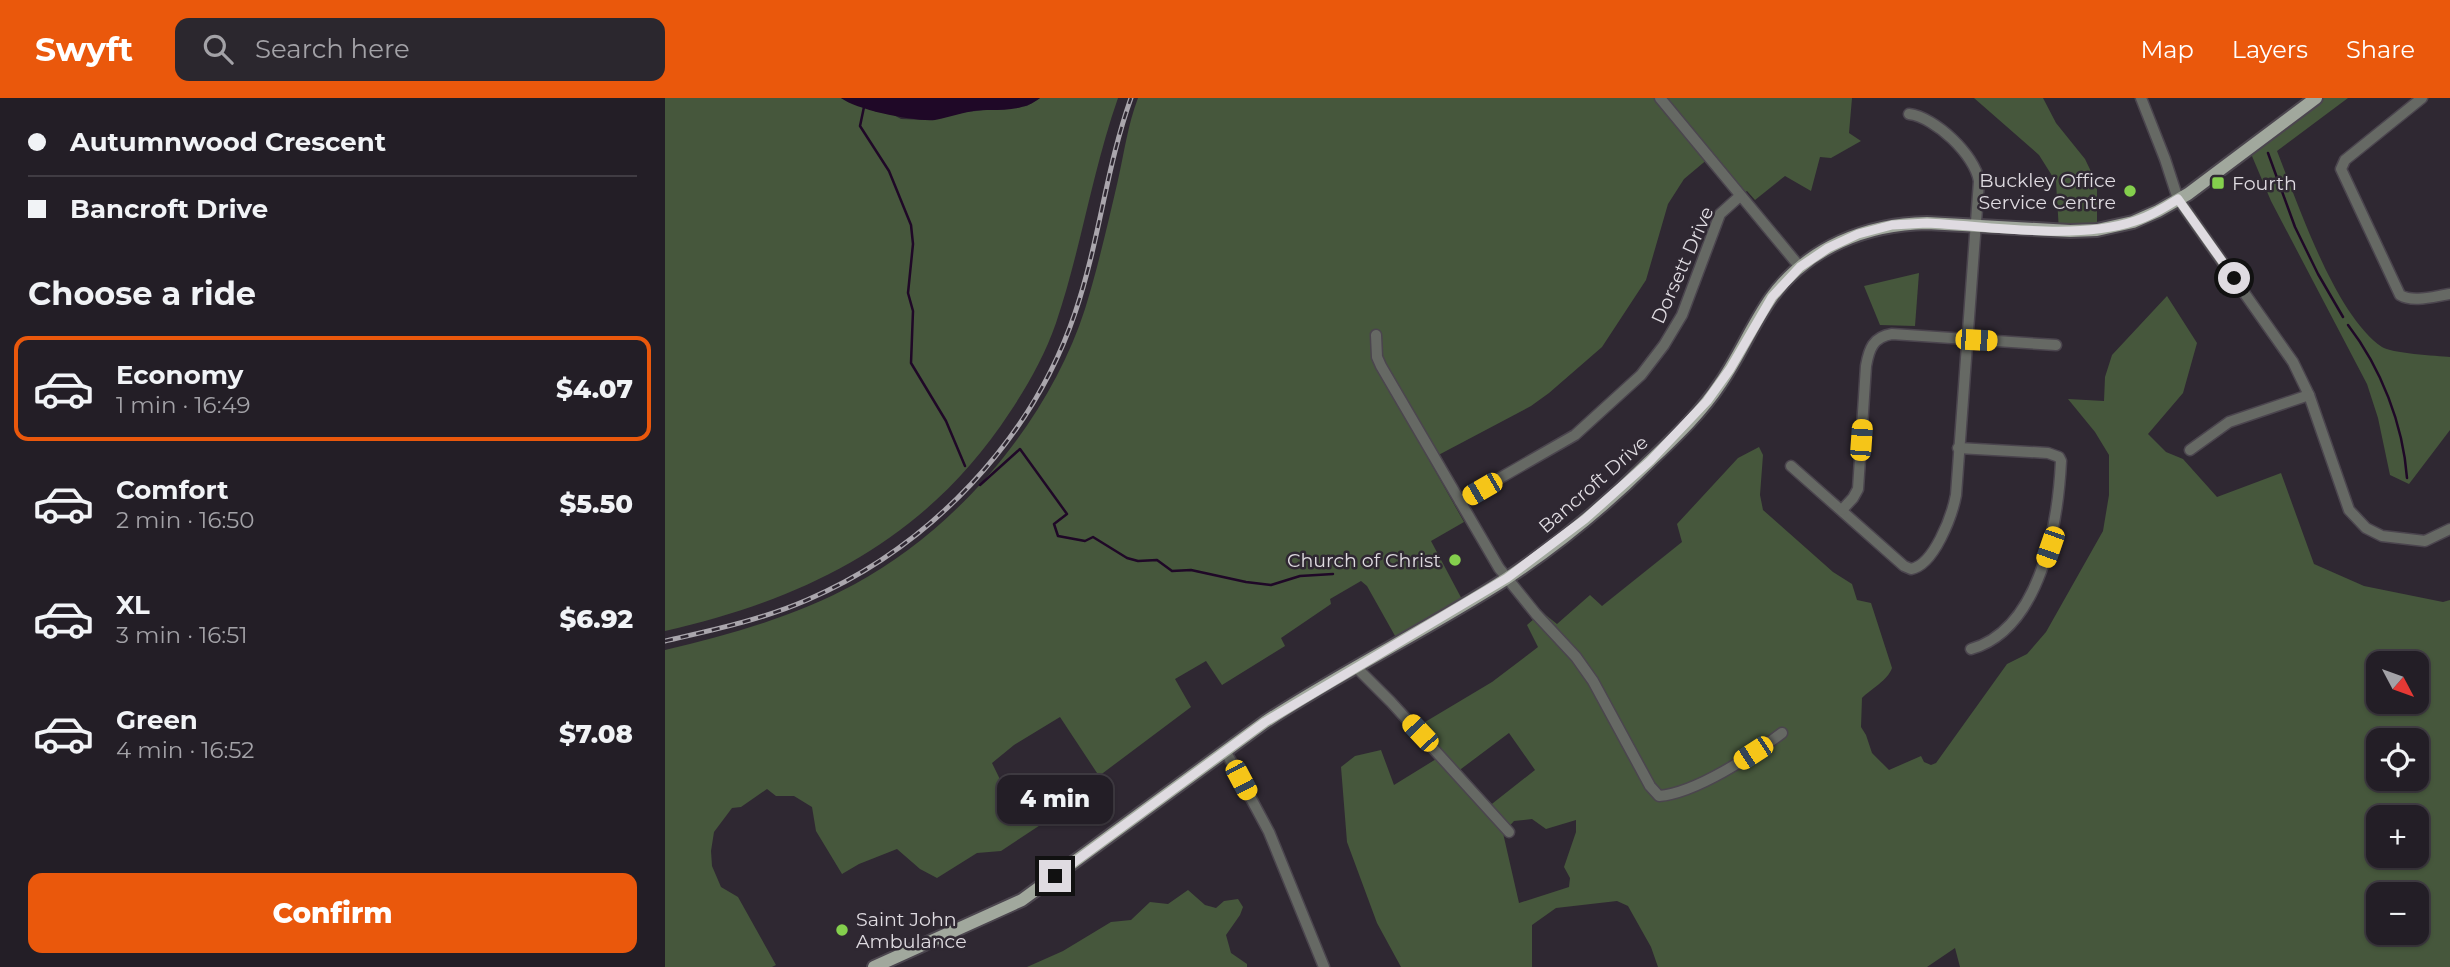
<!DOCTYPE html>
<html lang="en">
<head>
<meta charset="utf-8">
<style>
	body { margin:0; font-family:Montserrat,sans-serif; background:#2b272e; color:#f1f3f6; height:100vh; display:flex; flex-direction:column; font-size:26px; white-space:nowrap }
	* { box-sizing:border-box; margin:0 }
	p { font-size:23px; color:#a3a2a7 }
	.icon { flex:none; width:38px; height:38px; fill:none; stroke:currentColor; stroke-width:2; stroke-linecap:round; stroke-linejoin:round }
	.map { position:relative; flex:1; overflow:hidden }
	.panel { display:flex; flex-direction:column; background:#231e26; width:665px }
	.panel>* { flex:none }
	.guide { display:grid; align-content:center; height:154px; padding:0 28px; background:#231e26 }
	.needle { width:46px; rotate:131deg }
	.buttons { position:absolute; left:1701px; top:553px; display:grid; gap:14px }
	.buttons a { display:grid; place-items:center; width:63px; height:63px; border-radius:14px; background:#231e26; box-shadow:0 2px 5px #0004,0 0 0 2px #403c43; font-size:35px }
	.end { position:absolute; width:32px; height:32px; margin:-16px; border:9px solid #dfdbe1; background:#111; box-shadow:0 0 0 4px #111 }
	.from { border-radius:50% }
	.bubble { position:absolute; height:49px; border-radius:14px; background:#231e26; box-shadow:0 2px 5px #0004,0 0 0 2px #403c43; font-size:23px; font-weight:800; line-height:49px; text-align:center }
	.car { position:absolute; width:21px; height:42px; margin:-21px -10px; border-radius:9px; box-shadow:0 0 5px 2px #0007; background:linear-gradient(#f5c518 24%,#345 0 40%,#f5c518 0 76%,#345 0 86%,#f5c518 0) }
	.guide b { display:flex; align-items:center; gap:24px; height:66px; font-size:26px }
	.guide b+b { border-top:2px solid #403c43 }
	.guide i { width:18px; height:18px; background:#f1f3f6 }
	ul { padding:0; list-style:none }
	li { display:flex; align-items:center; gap:21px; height:105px; margin:0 14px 10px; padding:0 14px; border:4px solid transparent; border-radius:14px }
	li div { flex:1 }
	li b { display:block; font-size:26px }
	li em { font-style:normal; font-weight:800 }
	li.selected { border-color:#ea580c }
	li>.icon { width:63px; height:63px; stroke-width:1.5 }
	h2 { padding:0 28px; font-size:32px; line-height:84px }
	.primary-button { display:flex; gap:14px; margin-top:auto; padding:14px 28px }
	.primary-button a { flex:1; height:80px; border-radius:14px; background:#ea580c; color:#fff; font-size:28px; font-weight:800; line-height:80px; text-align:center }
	header { display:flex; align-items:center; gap:42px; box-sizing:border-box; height:98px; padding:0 35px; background:#ea580c; color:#fff }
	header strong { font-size:33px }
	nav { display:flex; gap:38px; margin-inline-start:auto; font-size:24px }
	.search { width:490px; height:63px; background:#2b272e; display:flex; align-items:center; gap:18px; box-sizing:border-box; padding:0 24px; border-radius:14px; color:#a3a2a7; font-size:26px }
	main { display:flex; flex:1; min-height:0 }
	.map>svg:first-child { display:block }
	.green { fill:#46573c; fill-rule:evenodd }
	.water { fill:#1f0827 }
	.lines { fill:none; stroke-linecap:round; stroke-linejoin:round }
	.stream { stroke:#1f0827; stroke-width:2.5 }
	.minor-casing { stroke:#4b454e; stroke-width:13 }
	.major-casing { stroke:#4b454e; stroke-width:16 }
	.minor { stroke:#666964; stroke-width:10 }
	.major { stroke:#a1a89d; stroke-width:12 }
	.rail-casing { stroke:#aaa6ad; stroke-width:5 }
	.rail { stroke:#2f2832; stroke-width:2.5; stroke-dasharray:8; stroke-linecap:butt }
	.route { stroke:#dfdbe1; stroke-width:9 }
	.poi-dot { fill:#84cf4d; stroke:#2f2832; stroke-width:2.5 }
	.labels { text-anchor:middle; stroke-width:5; stroke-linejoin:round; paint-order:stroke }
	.poi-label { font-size:19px; fill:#dfdbe1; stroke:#2f2832; text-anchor:end }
	.street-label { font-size:19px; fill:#dfdbe1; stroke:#2f2832 }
</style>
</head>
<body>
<header>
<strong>Swyft</strong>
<div class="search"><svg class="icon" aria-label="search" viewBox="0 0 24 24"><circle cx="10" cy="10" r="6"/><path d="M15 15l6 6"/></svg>Search here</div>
<nav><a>Map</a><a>Layers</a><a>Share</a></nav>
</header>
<main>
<section class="panel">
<div class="guide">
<b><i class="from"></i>Autumnwood Crescent</b>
<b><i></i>Bancroft Drive</b>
</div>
<h2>Choose a ride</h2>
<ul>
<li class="selected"><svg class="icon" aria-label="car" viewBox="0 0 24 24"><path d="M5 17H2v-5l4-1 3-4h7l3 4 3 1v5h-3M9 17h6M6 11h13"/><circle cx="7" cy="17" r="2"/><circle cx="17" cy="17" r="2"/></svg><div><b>Economy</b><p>1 min · 16:49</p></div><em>$4.07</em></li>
<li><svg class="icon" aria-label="car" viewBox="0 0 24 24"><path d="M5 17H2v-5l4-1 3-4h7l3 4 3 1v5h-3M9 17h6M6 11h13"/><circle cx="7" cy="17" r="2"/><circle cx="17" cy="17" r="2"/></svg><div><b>Comfort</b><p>2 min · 16:50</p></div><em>$5.50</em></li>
<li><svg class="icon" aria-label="car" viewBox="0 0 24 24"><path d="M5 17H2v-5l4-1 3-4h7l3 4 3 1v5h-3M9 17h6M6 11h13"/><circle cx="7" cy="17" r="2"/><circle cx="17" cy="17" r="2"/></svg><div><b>XL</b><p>3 min · 16:51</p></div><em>$6.92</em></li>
<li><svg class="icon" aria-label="car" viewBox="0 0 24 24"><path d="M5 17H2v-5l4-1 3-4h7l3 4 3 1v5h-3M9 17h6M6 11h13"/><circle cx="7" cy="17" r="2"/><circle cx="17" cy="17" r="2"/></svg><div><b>Green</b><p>4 min · 16:52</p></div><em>$7.08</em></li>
</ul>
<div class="primary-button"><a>Confirm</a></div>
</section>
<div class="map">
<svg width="1785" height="869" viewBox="0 0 1785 869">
	<rect width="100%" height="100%" fill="#2f2832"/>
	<g class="green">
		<path d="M0,0H176L212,14L225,15L236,21L262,22L301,14L362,8L375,0H453C427,74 416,151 391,225C380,257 363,287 345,314C262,441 144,500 0,533Z"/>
		<path d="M473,0H1187L1184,35L1196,43L1166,60L1155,59L1146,93L1120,78L1090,102L1082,93L1076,97L1044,60L1019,81L1003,106L981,182L937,249L884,295L866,308L764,362L799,424L766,443L800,507L734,545L702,488L696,483L665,501L666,506L616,540L620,548L557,587L541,563L510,581L526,609L434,678L395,619L349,647L327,665L347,706L387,709L392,716L336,753L312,755L272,780L255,771L232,751L194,766L177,776L151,733L147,709L129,698H111L102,691L76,709L67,710L49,734L46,753L47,768L56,789L73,799L111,867L107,869H0V552C65,537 131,518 190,486C293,430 384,323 420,211C433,169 443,125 453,82C459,55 463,26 473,0Z"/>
		<path d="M1309,0H1378L1391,25L1420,61L1432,86V132L1394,133L1391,84L1374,57Z"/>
		<path d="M1652,0H1683L1612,53C1633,106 1670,217 1717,249C1725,255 1772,258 1785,259V332L1744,386L1725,377L1713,320L1702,286L1606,103L1584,51Z"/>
		<path d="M1254,175L1250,228L1215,227L1199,188Z"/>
		<path d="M1502,198L1532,245L1518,295L1483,336L1501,354L1518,361L1552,399L1616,375L1649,466L1699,488L1778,504L1785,502V869H1295L1290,850L1262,869H993L986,849L963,808L952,803L891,810L867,827V869H736L712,825L682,744L676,669L690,658L716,652L729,687L776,658L750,630L827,584L873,549L862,527L877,514L892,526L925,497L937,508L1017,444L1012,426L1073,360L1094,349L1098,357L1095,397L1098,412L1168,474L1187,486L1192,502L1206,505L1227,570C1223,582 1206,591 1197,600L1196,629L1201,637L1207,655L1224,672L1256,658L1259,664L1266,667L1271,665L1342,566L1362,556L1381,534L1438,433L1444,397V357L1430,334L1403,301L1439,303L1440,279L1447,257ZM1713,565H1752V604H1713ZM844,635L870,672L823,709L792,674ZM1713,642H1752V681H1713ZM1713,719H1752V758H1713ZM867,721L881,731L911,722V734L899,769L905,780L904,789L854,805L838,735L849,723ZM1713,796H1752V835H1713Z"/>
		<path d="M523,792L540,807L551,810L559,803L573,801L578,809L575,817L561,837L566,855L582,866V869H362L398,853L446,824L466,822L485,804L503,806Z"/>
	</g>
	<path class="water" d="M176,0H375C359,13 337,12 318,12C301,13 286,19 270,22C250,24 192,12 176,0Z"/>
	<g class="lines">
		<g class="stream">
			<path d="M199,9L195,28L224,73L246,127L248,146L243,195L248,213L246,265L281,323L300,368"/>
			<path d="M1603,55L1630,129L1653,176L1678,219"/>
			<path d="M1683,227C1716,270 1738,326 1742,380"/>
			<path d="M315,387L355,351L402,416L389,426L393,438L420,443L428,439L462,460L473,463L492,462L507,473L526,472L581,484L606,487L635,478L668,476"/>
		</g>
		<defs>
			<g id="minor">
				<path d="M995,0L1135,169"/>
				<path d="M1476,0L1500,61L1513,101L1628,264L1644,297L1684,412L1701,430L1717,438L1760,443L1785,431"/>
				<path d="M1757,0L1680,62L1676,71L1735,197C1748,205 1770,198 1785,196"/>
				<path d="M711,237L712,259L716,268L834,470L871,516L911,559L928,583L985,688L994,698C1031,695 1088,657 1117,635"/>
				<path d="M1293,350L1383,355L1394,359L1396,363C1393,425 1376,531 1306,551"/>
				<path d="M1525,352L1564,324L1644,297"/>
				<path d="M1126,368L1239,468L1246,471C1269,467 1287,418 1291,397L1314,83C1310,57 1270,19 1244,16"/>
				<path d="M795,403L910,337L976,277L999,247L1017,217L1055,116L1075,98"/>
				<path d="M1177,412L1188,400L1193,391L1201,268C1204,251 1208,239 1227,236L1391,247"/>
				<path d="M691,569L726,604L844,734"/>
				<path d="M561,654L604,734L659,869"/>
			</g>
			<path id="major" d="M209,869L357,802L600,624C678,573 763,531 841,481C892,447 941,407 984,364C1009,340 1036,315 1055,286C1074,259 1087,227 1106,200C1143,149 1202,126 1262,125L1405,133L1432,132L1468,124L1493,113L1523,96L1651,0"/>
		</defs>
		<use href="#minor" class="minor-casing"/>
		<use href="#major" class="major-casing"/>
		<use href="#minor" class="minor"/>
		<use href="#major" class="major"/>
		<defs>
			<path id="rail" d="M0,543C48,532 96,522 142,502C265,449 367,342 410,215C434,145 441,70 466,0"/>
		</defs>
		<use href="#rail" class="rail-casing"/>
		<use href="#rail" class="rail"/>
	</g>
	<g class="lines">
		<path class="route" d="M390,778L600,624L842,480L920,421L985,363L1042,303L1065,271L1107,199L1135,169L1163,150L1193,136L1227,127L1262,125C1325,128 1411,143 1470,123C1486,118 1499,110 1513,101L1569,180"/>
	</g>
	<g class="poi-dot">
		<rect x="1546" y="78" width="14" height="14" rx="3.5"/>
		<circle cx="1465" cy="93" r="7"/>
		<circle cx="790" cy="462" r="7"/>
		<circle cx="177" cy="832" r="7"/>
	</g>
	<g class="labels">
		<g class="poi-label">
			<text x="1451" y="89">Buckley Office<tspan x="1451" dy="22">Service Centre</tspan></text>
			<text x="1567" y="92" text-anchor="start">Fourth</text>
			<text x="776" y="469">Church of Christ</text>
			<text x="191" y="828" text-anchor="start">Saint John<tspan x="191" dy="22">Ambulance</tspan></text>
		</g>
		<g class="street-label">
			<text transform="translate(1017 167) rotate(-66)" y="7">Dorsett Drive</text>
			<text transform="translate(928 386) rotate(-41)" y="7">Bancroft Drive</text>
		</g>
	</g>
</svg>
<div class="buttons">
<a><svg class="needle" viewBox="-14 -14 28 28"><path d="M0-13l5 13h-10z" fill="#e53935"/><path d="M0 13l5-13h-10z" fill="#a3a2a7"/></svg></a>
<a><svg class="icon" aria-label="locate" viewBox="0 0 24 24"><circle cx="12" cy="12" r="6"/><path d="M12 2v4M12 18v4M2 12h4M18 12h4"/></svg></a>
<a>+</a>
<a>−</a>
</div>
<i class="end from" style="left:1569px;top:180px"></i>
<i class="end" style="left:390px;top:778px"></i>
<div class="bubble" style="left:332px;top:677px;width:116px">4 min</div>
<i class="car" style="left:1311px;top:242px;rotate:93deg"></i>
<i class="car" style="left:1196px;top:342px;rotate:4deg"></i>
<i class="car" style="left:817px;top:391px;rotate:240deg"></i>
<i class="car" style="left:1385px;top:449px;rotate:199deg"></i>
<i class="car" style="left:755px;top:635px;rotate:317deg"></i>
<i class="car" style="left:1088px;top:655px;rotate:237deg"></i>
<i class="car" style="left:576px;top:682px;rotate:152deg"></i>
</div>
</main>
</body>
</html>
